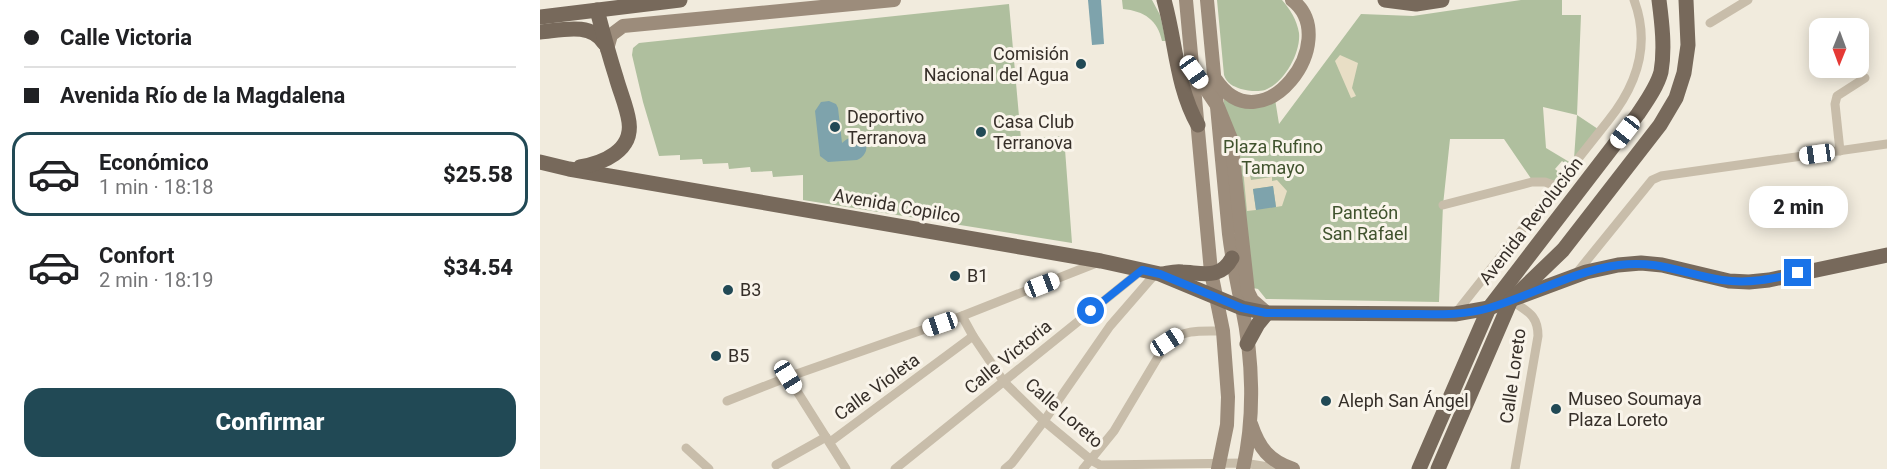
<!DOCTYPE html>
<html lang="es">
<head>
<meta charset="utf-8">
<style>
	body { margin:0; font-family:Roboto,sans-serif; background:#f6f6f6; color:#202124; height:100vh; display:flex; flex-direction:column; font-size:22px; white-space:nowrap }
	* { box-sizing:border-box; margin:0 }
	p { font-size:20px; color:#757577 }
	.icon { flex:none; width:33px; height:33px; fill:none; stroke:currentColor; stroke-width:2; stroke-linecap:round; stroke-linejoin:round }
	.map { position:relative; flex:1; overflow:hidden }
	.side { display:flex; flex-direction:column; background:#fff; width:540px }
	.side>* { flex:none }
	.guide { display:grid; align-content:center; height:132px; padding:0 24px; background:#fff }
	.needle { width:39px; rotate:181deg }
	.fabs { position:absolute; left:1269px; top:18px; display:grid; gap:12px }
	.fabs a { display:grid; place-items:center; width:60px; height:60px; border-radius:12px; background:#fff; box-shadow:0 3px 15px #0003; font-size:30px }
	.end { position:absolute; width:27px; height:27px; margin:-14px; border:8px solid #1a73e8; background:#fff; box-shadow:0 0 0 3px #fff }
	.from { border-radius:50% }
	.bubble { position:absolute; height:42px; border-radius:18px; background:#fff; box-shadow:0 3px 15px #0003; font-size:20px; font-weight:800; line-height:42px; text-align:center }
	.car { position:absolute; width:18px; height:36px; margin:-18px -9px; border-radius:8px; box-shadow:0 0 4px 2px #0007; background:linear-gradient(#fff 24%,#345 0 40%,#fff 0 76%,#345 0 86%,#fff 0) }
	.guide b { display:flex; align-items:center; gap:21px; height:57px; font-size:22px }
	.guide b+b { border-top:2px solid #e0e0e0 }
	.guide i { width:15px; height:15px; background:#202124 }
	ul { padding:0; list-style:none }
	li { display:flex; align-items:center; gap:18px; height:84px; margin:0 12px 9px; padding:0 12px; border:3px solid transparent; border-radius:18px }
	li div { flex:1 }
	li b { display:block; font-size:22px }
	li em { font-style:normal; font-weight:800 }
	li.on { border-color:#214955 }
	li>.icon { width:54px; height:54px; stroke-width:1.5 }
	.cta { display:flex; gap:12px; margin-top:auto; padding:12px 24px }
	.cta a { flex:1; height:69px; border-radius:18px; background:#214955; color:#fff; font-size:24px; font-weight:800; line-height:69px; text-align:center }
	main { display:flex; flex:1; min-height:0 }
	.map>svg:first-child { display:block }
	.green { fill:#afbf9e }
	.plaza { fill:#e8dec5 }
	.water { fill:#7ea3ac }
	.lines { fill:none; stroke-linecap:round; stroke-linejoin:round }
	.street { stroke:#c8bdaa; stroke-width:9 }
	.secondary { stroke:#9c8c7b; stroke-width:14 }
	.primary { stroke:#77695b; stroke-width:15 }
	.route { stroke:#1a73e8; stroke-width:8 }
	.poi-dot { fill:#214955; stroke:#f9f4ea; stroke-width:2 }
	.labels { text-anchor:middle; stroke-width:6; stroke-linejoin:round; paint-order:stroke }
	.poi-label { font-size:18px; fill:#362f29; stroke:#f9f4ea; text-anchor:start }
	.park-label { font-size:18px; fill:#40532e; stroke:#f9f4ea }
	.street-label { font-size:18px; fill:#362f29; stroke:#f9f4ea }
</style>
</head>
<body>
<main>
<section class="side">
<div class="guide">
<b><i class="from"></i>Calle Victoria</b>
<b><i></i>Avenida Río de la Magdalena</b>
</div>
<ul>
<li class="on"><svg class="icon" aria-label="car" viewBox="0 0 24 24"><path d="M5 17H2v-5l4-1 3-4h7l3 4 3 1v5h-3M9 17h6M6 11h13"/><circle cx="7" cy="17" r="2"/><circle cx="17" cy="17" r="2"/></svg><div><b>Económico</b><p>1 min · 18:18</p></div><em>$25.58</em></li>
<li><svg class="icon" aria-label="car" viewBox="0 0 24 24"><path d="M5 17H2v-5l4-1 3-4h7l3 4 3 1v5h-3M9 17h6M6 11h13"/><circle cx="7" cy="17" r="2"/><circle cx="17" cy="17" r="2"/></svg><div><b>Confort</b><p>2 min · 18:19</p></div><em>$34.54</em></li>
</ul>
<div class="cta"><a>Confirmar</a></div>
</section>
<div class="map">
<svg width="1347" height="469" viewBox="0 0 1347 469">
	<rect width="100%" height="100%" fill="#f1ebdd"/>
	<g class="green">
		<path d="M582,0H612L620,15L626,41H622C618,20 604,11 583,9Z"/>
		<path d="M677,0H742C750,9 757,20 759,33C761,53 744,83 725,90C718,92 708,91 701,89C693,86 687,84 684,75Z"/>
		<path d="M981,0H1022V15H1041L1037,115L1058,129L1034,159L1037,115L1003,107L1006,148L1031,163L1029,167L1022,161L1015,169L1022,175L1016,182L992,180L964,139H910L903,205L899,302L726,299L718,289L713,288L698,141L684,108V99C702,111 716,105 735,99L739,124L821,14L873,16Z"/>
		<path d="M469,4L481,139L524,136L532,243L263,200V175L233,177L232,171L211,172L210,167L189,169L188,163L163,164L162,159L140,160V155L119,156L103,102L92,55L93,48L99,43Z"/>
	</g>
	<g class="plaza">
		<path d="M800,55L818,63L812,88L816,96L811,98L795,61Z"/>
		<path d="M708,163L711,180L732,177V181L737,180L747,191L742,206L736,207L733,186L713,189L716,210L707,211L703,169Z"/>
	</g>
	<g class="water">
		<path d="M548,0H561L564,44L552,45Z"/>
		<path d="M289,101L296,104L298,108L302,143C322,124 337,151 317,160L288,162L280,156L275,111L281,102Z"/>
		<path d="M733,186L736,207L716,210L713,189Z"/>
	</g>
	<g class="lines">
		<g class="street">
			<path d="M1170,23L1208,0"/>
			<path d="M1300,151L1295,104L1297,96L1325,78"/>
			<path d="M903,205L992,182H1005L1016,186"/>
			<path d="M1035,275L1112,180L1121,176L1347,144"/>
			<path d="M971,300C986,311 998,314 998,336L975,469"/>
			<path d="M915,314L1068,121C1097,85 1111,45 1094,0"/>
			<path d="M422,316L433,336L464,382L504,421L551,460L560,465L704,463L740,469"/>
			<path d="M248,377L306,469"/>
			<path d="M187,401L248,377L422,316L559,262"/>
			<path d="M290,442L433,336"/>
			<path d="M146,448L169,469"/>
			<path d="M236,465L286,437"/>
			<path d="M355,469L602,270"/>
			<path d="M465,469L472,463L504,421L570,326L616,273"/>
			<path d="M543,469L574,431L627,342C647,329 659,331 683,331"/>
		</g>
		<g class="secondary">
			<path d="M646,0L671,272L683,331L688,397L687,425L678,469"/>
			<path d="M667,0L689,234C692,259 697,283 702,307C713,359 715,417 703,469"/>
			<path d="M67,49L71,35L83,26L354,0"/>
			<path d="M655,73L678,107L691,139L708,292L712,300L727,313"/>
			<path d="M676,80C722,148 804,40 752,0"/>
			<path d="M711,424C719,448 729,461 753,469"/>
		</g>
		<g class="primary">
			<path d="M624,0C636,42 636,86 658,125"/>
			<path d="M845,0L876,4L902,0"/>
			<path d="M0,17L140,0"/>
			<path d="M0,32C22,30 51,22 64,43"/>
			<path d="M0,162L29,169L561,261L620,274L702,308L727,313L915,314L949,308L1046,272L1078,265L1101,263L1122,265L1189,281L1209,282L1229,280L1347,255"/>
			<path d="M40,167C63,163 93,151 89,122C87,107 80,92 76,77C69,55 63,33 57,10"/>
			<path d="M623,274C629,273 635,271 642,272C663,273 680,280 692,258"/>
			<path d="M707,344L718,324L727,313"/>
			<path d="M879,469L949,308L1098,114C1106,102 1117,87 1121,72C1125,49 1122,23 1119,0"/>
			<path d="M898,469L971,300L1023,250L1120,125L1136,98L1144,73L1148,45L1146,0"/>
		</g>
	</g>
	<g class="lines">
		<path class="route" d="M551,311L602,270L620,274L702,308L726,313C772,313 818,314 863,314C892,314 922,316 949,308C993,295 1033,271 1079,265C1120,260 1143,274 1182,280C1208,284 1232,279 1258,273"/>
	</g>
	<g class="poi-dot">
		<circle cx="541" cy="64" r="6"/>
		<circle cx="295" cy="127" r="6"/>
		<circle cx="441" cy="132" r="6"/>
		<circle cx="415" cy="276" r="6"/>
		<circle cx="188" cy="290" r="6"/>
		<circle cx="176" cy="356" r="6"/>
		<circle cx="786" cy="401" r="6"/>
		<circle cx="1016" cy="409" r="6"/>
	</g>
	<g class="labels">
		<g class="poi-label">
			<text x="529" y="60" text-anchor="end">Comisión<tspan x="529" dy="21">Nacional del Agua</tspan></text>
			<text x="307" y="123">Deportivo<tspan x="307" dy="21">Terranova</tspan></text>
			<text x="453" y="128">Casa Club<tspan x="453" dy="21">Terranova</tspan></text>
			<text x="427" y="282">B1</text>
			<text x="200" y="296">B3</text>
			<text x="188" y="362">B5</text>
			<text x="1028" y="405">Museo Soumaya<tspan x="1028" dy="21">Plaza Loreto</tspan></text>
			<text x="798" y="407">Aleph San Ángel</text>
		</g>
		<g class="park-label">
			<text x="733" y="153">Plaza Rufino<tspan x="733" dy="21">Tamayo</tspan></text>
			<text x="825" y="219">Panteón<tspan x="825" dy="21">San Rafael</tspan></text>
		</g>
		<g class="street-label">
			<text transform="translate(357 206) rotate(10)" y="6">Avenida Copilco</text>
			<text transform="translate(991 221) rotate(-52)" y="6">Avenida Revolución</text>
			<text transform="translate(468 357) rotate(-39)" y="6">Calle Victoria</text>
			<text transform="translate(973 376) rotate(-82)" y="6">Calle Loreto</text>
			<text transform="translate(337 387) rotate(-36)" y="6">Calle Violeta</text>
			<text transform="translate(524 413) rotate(41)" y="6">Calle Loreto</text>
		</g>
	</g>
</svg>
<div class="fabs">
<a><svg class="needle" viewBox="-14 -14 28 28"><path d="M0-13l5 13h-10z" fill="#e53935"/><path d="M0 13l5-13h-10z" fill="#757577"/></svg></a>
</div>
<i class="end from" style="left:551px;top:311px"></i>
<i class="end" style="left:1258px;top:273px"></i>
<div class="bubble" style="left:1209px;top:186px;width:99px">2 min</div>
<i class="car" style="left:654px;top:72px;rotate:145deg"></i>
<i class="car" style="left:1085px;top:132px;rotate:218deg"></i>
<i class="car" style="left:1277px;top:154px;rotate:262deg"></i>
<i class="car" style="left:502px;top:285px;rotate:69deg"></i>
<i class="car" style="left:400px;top:324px;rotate:251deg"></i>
<i class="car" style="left:627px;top:342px;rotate:57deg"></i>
<i class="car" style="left:248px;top:377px;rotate:148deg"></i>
</div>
</main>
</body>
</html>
